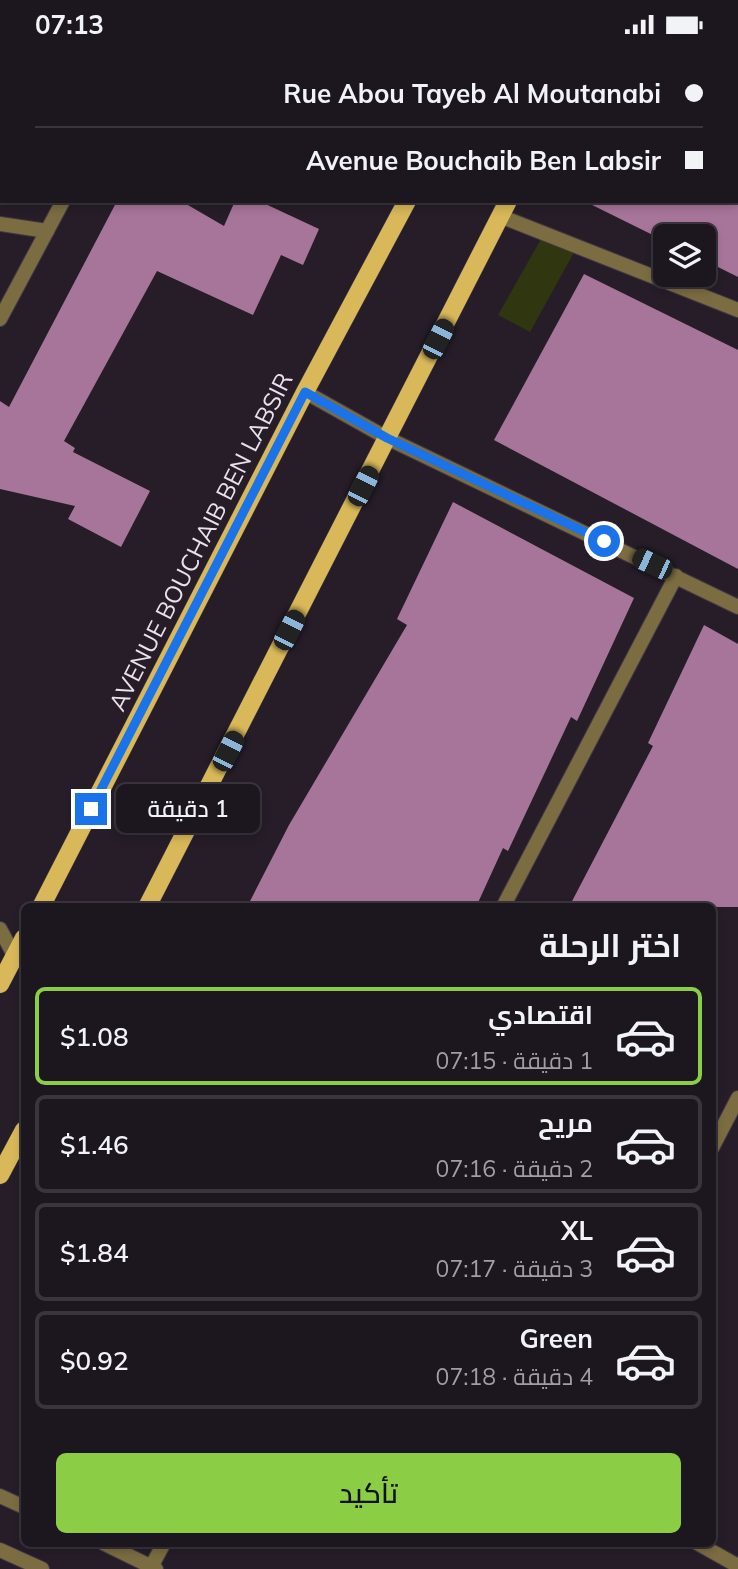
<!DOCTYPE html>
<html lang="ar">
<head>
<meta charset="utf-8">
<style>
	body { margin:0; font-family:Mulish,Cairo,sans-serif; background:#29232c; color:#f1f3f6; direction:rtl; height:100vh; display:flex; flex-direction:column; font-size:26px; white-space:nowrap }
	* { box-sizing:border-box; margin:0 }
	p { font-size:23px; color:#a09fa4 }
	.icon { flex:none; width:38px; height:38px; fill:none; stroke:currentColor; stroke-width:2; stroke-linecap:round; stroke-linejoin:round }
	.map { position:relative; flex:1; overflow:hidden; direction:ltr }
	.drawer { position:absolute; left:21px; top:854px; width:695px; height:644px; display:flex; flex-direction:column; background:#1c161f; border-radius:10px; box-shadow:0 4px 10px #0003,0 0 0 2px #3a353d; direction:rtl }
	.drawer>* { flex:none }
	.banner { position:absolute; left:0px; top:0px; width:738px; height:154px; box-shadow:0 4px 10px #0003,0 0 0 2px #3a353d; direction:rtl; display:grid; align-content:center; height:154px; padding:0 35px; background:#1c161f }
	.controls { position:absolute; left:653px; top:175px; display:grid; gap:14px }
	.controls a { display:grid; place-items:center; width:63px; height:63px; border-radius:10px; background:#1c161f; box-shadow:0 4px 10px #0003,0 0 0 2px #3a353d; font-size:35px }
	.end { position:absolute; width:32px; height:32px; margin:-16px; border:9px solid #1a73e8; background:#fff; box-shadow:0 0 0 4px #fff }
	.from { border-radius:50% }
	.bubble { position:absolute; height:49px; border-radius:10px; background:#1c161f; box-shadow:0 4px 10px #0003,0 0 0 2px #3a353d; font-size:23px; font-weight:600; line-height:49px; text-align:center; direction:rtl }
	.car { position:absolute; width:21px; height:42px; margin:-21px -10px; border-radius:9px; box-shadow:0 0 5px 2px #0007; background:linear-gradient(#222 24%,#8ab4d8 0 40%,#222 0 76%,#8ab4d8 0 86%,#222 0) }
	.banner b { display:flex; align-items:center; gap:24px; height:66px; font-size:26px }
	.banner b+b { border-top:2px solid #3a353d }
	.banner i { width:18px; height:18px; background:#f1f3f6 }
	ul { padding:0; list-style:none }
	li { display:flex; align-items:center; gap:21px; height:98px; margin:0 14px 10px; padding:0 21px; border:4px solid #3a353d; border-radius:10px }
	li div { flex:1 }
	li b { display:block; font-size:26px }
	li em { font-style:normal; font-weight:600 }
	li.on { border-color:#8bce46 }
	li>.icon { width:63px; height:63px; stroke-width:1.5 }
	h2 { padding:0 35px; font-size:32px; line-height:84px }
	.button { display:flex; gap:14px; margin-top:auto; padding:14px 35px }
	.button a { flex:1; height:80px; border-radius:10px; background:#8bce46; color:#111; font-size:28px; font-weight:600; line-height:80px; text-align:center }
	.status { display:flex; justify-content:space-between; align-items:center; height:49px; padding:0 35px; background:#1c161f; direction:ltr }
	.status svg { height:19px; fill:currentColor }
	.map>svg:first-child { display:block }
	.green { fill:#30360f }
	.building { fill:#a8759a }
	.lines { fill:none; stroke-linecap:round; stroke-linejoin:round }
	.street-casing { stroke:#413944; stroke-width:16 }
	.primary-casing { stroke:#413944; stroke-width:19 }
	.street { stroke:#7b6c41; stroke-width:14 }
	.primary { stroke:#d8b859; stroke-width:18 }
	.route { stroke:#1a73e8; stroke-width:9 }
	.labels { text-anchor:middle; stroke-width:7; stroke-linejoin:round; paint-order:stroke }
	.street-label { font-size:24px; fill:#e9e2eb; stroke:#261d29 }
</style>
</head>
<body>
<div class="status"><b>07:13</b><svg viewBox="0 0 49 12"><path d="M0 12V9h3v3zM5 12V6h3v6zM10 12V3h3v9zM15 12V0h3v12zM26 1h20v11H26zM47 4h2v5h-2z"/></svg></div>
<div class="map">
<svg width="738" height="1520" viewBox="0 0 738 1520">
	<rect width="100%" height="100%" fill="#261d29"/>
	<path class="green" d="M546,181L577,198L530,283L498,266Z"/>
	<g class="building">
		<path d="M117,152H181L224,177L235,152H259L319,180L303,216L281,206L253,266L157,222L64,392L75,399L73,403L150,442L121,498L68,470L75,457L0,440V352L9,358Z"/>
		<path d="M584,152H738V228L704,211V187H665V192Z"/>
		<path d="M584,225L738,301V520L494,391Z"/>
		<path d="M453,453L634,549L577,672L571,668L508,802L503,799L476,858H247L289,776L407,576L397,570Z"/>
		<path d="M704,576L738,595V858H569L653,697L648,694Z"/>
	</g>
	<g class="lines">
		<defs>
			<g id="street">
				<path d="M147,2L148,0"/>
				<path d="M500,167L738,261"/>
				<path d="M0,175L47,182"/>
				<path d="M0,270L63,152"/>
				<path d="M305,343L387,389L738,558"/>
				<path d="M503,858L676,527"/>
				<path d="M0,880L15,908"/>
				<path d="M712,1099L738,1049"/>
				<path d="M0,1447L24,1458"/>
				<path d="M103,1494L156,1520"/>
				<path d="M697,1494L738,1517"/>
				<path d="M0,1501L42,1520"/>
				<path d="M150,1520L164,1494"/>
			</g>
			<g id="primary">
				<path d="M488,2L489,0"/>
				<path d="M586,2L587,0"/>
				<path d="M41,858L305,343L407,152"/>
				<path d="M147,858L508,152"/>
				<path d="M0,935L24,889"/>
				<path d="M0,1126L24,1081"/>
			</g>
		</defs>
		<use href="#street" class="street-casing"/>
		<use href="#primary" class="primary-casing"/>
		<use href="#street" class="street"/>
		<use href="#primary" class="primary"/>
	</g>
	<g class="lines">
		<path class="route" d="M91,760L305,343L387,389L604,492"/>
	</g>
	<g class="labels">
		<g class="street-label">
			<text transform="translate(201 493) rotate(-63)" y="8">AVENUE BOUCHAIB BEN LABSIR</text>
		</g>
	</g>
</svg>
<div class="controls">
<a><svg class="icon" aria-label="layers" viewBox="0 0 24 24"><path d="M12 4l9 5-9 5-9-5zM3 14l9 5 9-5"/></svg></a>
</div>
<i class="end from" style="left:604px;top:492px"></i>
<i class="end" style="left:91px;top:760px"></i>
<div class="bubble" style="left:116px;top:735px;width:144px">1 دقيقة</div>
<i class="car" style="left:438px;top:290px;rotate:27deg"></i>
<i class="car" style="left:363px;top:437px;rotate:27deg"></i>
<i class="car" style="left:652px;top:515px;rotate:295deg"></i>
<i class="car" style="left:289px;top:581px;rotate:27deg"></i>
<i class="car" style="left:228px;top:702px;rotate:27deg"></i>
<div class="banner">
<b><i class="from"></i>Rue Abou Tayeb Al Moutanabi</b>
<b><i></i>Avenue Bouchaib Ben Labsir</b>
</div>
<section class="drawer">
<h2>اختر الرحلة</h2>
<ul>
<li class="on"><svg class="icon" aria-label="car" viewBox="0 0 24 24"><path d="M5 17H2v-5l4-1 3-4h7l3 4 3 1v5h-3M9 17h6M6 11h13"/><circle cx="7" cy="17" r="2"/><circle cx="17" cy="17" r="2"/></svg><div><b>اقتصادي</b><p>1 دقيقة · 07:15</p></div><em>$1.08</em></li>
<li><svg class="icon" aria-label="car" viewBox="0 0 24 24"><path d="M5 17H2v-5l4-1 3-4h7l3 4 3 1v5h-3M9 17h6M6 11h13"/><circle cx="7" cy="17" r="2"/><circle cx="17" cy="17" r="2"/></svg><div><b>مريح</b><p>2 دقيقة · 07:16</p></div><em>$1.46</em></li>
<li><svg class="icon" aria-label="car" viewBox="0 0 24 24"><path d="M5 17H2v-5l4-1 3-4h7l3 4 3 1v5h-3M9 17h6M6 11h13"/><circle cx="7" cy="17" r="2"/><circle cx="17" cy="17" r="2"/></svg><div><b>XL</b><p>3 دقيقة · 07:17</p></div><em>$1.84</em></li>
<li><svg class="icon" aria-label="car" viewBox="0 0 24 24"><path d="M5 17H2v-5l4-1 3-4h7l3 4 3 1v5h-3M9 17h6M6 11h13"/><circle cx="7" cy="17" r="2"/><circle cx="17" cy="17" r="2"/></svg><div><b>Green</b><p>4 دقيقة · 07:18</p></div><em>$0.92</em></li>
</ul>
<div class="button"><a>تأكيد</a></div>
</section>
</div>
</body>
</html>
